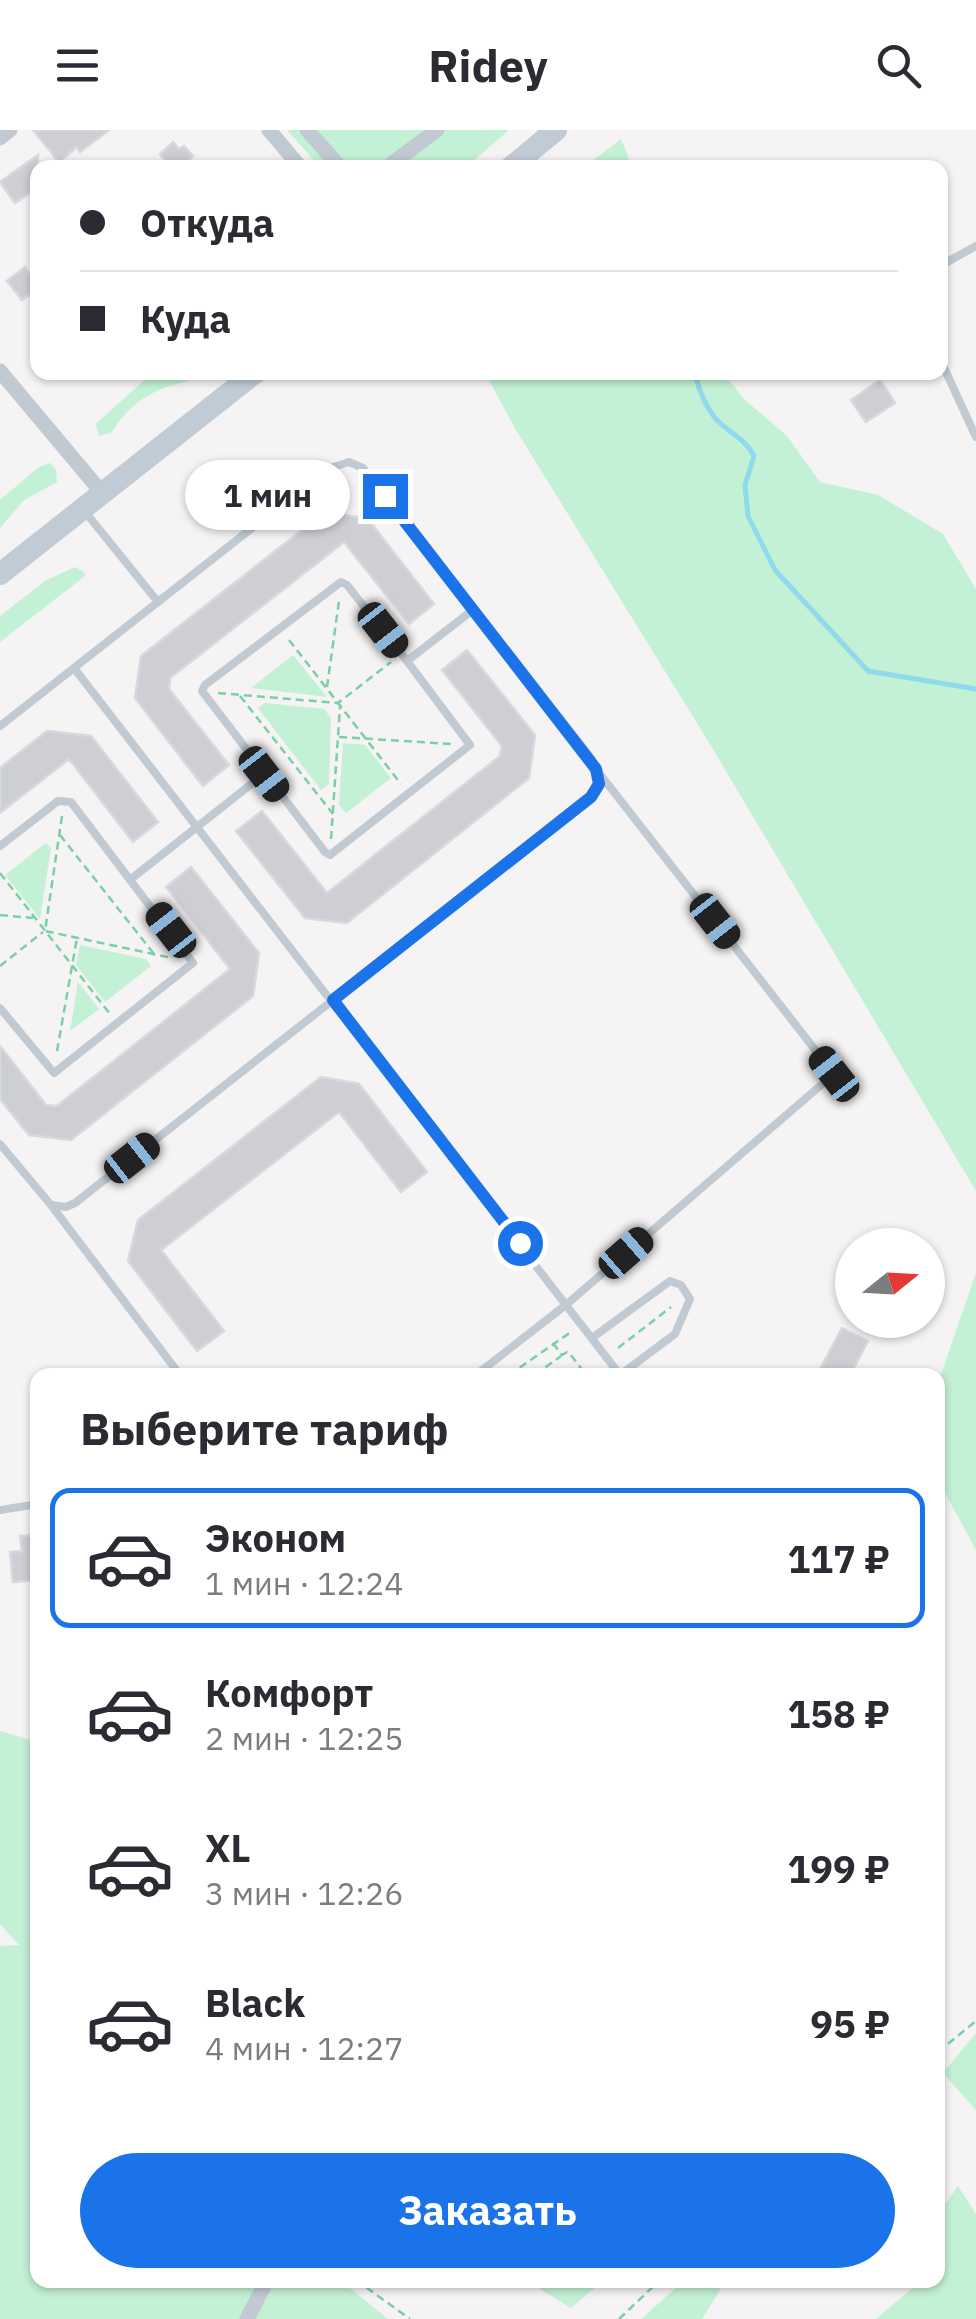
<!DOCTYPE html>
<html lang="ru">
<head>
<meta charset="utf-8">
<style>
	body { margin:0; font-family:"IBM Plex Sans",sans-serif; background:#f2f2f3; color:#2b2b33; height:100vh; display:flex; flex-direction:column; font-size:38px; white-space:nowrap }
	* { box-sizing:border-box; margin:0 }
	p { font-size:32px; color:#7c7c81 }
	.icon { flex:none; width:55px; height:55px; fill:none; stroke:currentColor; stroke-width:2; stroke-linecap:round; stroke-linejoin:round }
	.map { position:relative; flex:1; overflow:hidden }
	.panel { position:absolute; left:30px; top:1238px; width:915px; height:920px; display:flex; flex-direction:column; background:#fff; border-radius:20px; box-shadow:0 2px 8px #0004 }
	.panel>* { flex:none }
	.top-card { position:absolute; left:30px; top:30px; width:918px; height:220px; border-radius:20px; box-shadow:0 2px 8px #0004; display:grid; align-content:center; height:220px; padding:0 50px; background:#fff }
	.needle { width:65px; rotate:72deg }
	.buttons { position:absolute; left:835px; top:1098px; display:grid; gap:20px }
	.buttons a { display:grid; place-items:center; width:110px; height:110px; border-radius:50%; background:#fff; box-shadow:0 2px 8px #0004; font-size:50px }
	.end { position:absolute; width:45px; height:45px; margin:-22px; border:12px solid #1a73e8; background:#fff; box-shadow:0 0 0 5px #fff }
	.from { border-radius:50% }
	.bubble { position:absolute; height:70px; border-radius:35px; background:#fff; box-shadow:0 2px 8px #0004; font-size:32px; font-weight:800; line-height:70px; text-align:center }
	.car { position:absolute; width:30px; height:60px; margin:-30px -15px; border-radius:12px; box-shadow:0 0 8px 2px #0007; background:linear-gradient(#222 24%,#8ab4d8 0 40%,#222 0 76%,#8ab4d8 0 86%,#222 0) }
	.top-card b { display:flex; align-items:center; gap:35px; height:95px; font-size:38px }
	.top-card b+b { border-top:2px solid #e1e1e2 }
	.top-card i { width:25px; height:25px; background:#2b2b33 }
	ul { padding:0; list-style:none }
	li { display:flex; align-items:center; gap:30px; height:140px; margin:0 20px 15px; padding:0 30px; border:5px solid transparent; border-radius:20px }
	li div { flex:1 }
	li b { display:block; font-size:38px }
	li em { font-style:normal; font-weight:800 }
	li.selected { border-color:#1a73e8 }
	li>.icon { width:90px; height:90px; stroke-width:1.5 }
	h2 { padding:0 50px; font-size:45px; line-height:120px }
	.primary-button { display:flex; gap:20px; margin-top:auto; padding:20px 50px }
	.primary-button a { flex:1; height:115px; border-radius:60px; background:#1a73e8; color:#fff; font-size:40px; font-weight:800; line-height:115px; text-align:center }
	header { display:flex; justify-content:space-between; align-items:center; height:130px; padding:0 50px; background:#fff; font-size:45px; font-weight:800 }
	.map>svg:first-child { display:block }
	.green { fill:#c3f1d5 }
	.lines { fill:none; stroke-linecap:round; stroke-linejoin:round }
	.stream { stroke:#90daee; stroke-width:5 }
	.building { fill:#cdcfd5; stroke:#d7d9de; stroke-width:2.5 }
	.path { stroke:#7ad0a6; stroke-width:2.5; stroke-dasharray:8 5; stroke-linecap:butt }
	.service { stroke:#c1cad2; stroke-width:8 }
	.minor { stroke:#c1cad2; stroke-width:15 }
	.secondary { stroke:#c1cbd6; stroke-width:22 }
	.route { stroke:#1a73e8; stroke-width:12 }
</style>
</head>
<body>
<header><svg class="icon" aria-label="menu" viewBox="0 0 24 24"><path d="M4 6h16M4 12h16M4 18h16"/></svg>Ridey<svg class="icon" aria-label="search" viewBox="0 0 24 24"><circle cx="10" cy="10" r="6"/><path d="M15 15l6 6"/></svg></header>
<div class="map">
<svg width="976" height="2189" viewBox="0 0 976 2189">
	<rect width="100%" height="100%" fill="#f5f3f3"/>
	<g class="green">
		<path d="M287,0H509L465,38L320,37Z"/>
		<path d="M621,9L632,37H584L586,36Z"/>
		<path d="M490,242L723,243L745,270L787,306L820,352L878,365L943,404L976,459V1061L705,606L516,300L490,252Z"/>
		<path d="M152,243H200C191,252 183,252 170,256C143,265 127,278 112,302L99,306L96,294Z"/>
		<path d="M50,333L56,340L57,352L24,370L0,398V370L39,337Z"/>
		<path d="M75,437L84,442L85,446L0,512V486L45,451Z"/>
		<path d="M293,525L327,567L251,558Z"/>
		<path d="M265,573L324,579L331,588L329,654L321,660L258,578Z"/>
		<path d="M343,613L365,615L391,648L346,683L339,675Z"/>
		<path d="M46,713L51,718L40,789L5,745Z"/>
		<path d="M80,815L146,829L151,836L105,872L76,835Z"/>
		<path d="M78,852L99,879L70,901Z"/>
		<path d="M976,1143V1420L938,1350V1253Z"/>
		<path d="M0,1601L37,1612L38,2150H340L388,2189H0V1816L19,1815L0,1794Z"/>
		<path d="M976,1903V1980L943,1943Z"/>
		<path d="M958,2056L976,2084V2189H876L915,2156V2150H938V2066L946,2073Z"/>
		<path d="M526,2150H604L571,2178Z"/>
		<path d="M685,2150H726L702,2189H641Z"/>
	</g>
	<g class="lines">
		<path class="stream" d="M695,242C698,259 707,281 720,293C732,304 746,310 754,326L745,355L748,386L775,440L868,541L976,559"/>
	</g>
	<g class="building">
		<path d="M33,0H109L80,22L77,17L59,32Z"/>
		<path d="M173,12L179,19L184,16L193,26L180,38H172L160,24Z"/>
		<path d="M38,25V57L15,73L0,52Z"/>
		<path d="M25,137L38,158L22,170L7,151Z"/>
		<path d="M880,250L895,273L866,292L851,270Z"/>
		<path d="M324,383L367,388L434,474L409,494L344,412L170,548L169,559L229,635L203,656L135,568L141,526Z"/>
		<path d="M467,520L535,605L529,648L347,793L305,788L236,701L262,681L327,763L500,626L502,616L442,540Z"/>
		<path d="M47,601L91,606L158,692L133,712L69,629L0,683V638Z"/>
		<path d="M191,737L259,823L253,866L71,1010L29,1005L0,969V916L46,975L57,976L230,839L166,757Z"/>
		<path d="M321,947L359,954L427,1042L401,1062L339,982L161,1120L224,1201L197,1221L128,1131L138,1090Z"/>
		<path d="M842,1198L868,1211L850,1245H817Z"/>
		<path d="M38,1405V1450L13,1452L10,1422L22,1421L20,1406Z"/>
	</g>
	<g class="lines">
		<g class="path">
			<path d="M289,510L401,654"/>
			<path d="M327,557L339,471"/>
			<path d="M218,563L338,573L391,532"/>
			<path d="M240,566L333,684"/>
			<path d="M339,607L451,614"/>
			<path d="M62,686L45,801L172,828"/>
			<path d="M60,705L154,824"/>
			<path d="M331,709L340,577"/>
			<path d="M0,743L110,884"/>
			<path d="M0,785L33,788"/>
			<path d="M0,836L43,802"/>
			<path d="M57,921L77,808"/>
			<path d="M553,1213L562,1225L567,1222L570,1224L586,1245"/>
			<path d="M618,1218L671,1177"/>
			<path d="M509,1245L571,1202"/>
			<path d="M535,1245L561,1226"/>
			<path d="M938,1922L976,1891"/>
			<path d="M356,2150L410,2189"/>
			<path d="M619,2189L660,2150"/>
		</g>
		<g class="service">
			<path d="M940,136L976,116"/>
			<path d="M940,229L976,307"/>
			<path d="M86,383L158,472"/>
			<path d="M407,531L347,455L341,452L205,555L202,561L325,722L330,725L470,615L407,531L474,479"/>
			<path d="M74,538L620,1245L675,1204L690,1169L681,1155L670,1151L592,1208"/>
			<path d="M0,596L327,339L349,332L363,338L592,629L599,654L591,667L75,1073L66,1077L51,1075L0,1014"/>
			<path d="M0,716L58,671L71,672L193,833L54,943L0,878"/>
			<path d="M131,749L264,644"/>
			<path d="M51,1075L180,1245"/>
			<path d="M476,1245L567,1174L834,944L599,643"/>
			<path d="M0,1380L38,1374"/>
		</g>
		<g class="minor">
			<path d="M269,0L301,38"/>
			<path d="M307,0L341,38"/>
			<path d="M0,8L10,0"/>
			<path d="M386,38L437,0"/>
			<path d="M0,241L103,364"/>
			<path d="M247,2189L267,2150"/>
		</g>
		<g class="secondary">
			<path d="M510,38L556,0"/>
			<path d="M0,444L256,242"/>
		</g>
	</g>
	<g class="lines">
		<path class="route" d="M385,366L596,639L599,654L591,667L333,870L520,1113"/>
	</g>
</svg>
<div class="buttons">
<a><svg class="needle" viewBox="-14 -14 28 28"><path d="M0-13l5 13h-10z" fill="#e53935"/><path d="M0 13l5-13h-10z" fill="#7c7c81"/></svg></a>
</div>
<i class="end from" style="left:520px;top:1113px"></i>
<i class="end" style="left:385px;top:366px"></i>
<div class="bubble" style="left:185px;top:330px;width:165px">1 мин</div>
<i class="car" style="left:383px;top:500px;rotate:142deg"></i>
<i class="car" style="left:264px;top:644px;rotate:142deg"></i>
<i class="car" style="left:715px;top:791px;rotate:142deg"></i>
<i class="car" style="left:171px;top:800px;rotate:322deg"></i>
<i class="car" style="left:834px;top:944px;rotate:322deg"></i>
<i class="car" style="left:132px;top:1028px;rotate:52deg"></i>
<i class="car" style="left:626px;top:1123px;rotate:49deg"></i>
<div class="top-card">
<b><i class="from"></i>Откуда</b>
<b><i></i>Куда</b>
</div>
<section class="panel">
<h2>Выберите тариф</h2>
<ul>
<li class="selected"><svg class="icon" aria-label="car" viewBox="0 0 24 24"><path d="M5 17H2v-5l4-1 3-4h7l3 4 3 1v5h-3M9 17h6M6 11h13"/><circle cx="7" cy="17" r="2"/><circle cx="17" cy="17" r="2"/></svg><div><b>Эконом</b><p>1 мин · 12:24</p></div><em>117 ₽</em></li>
<li><svg class="icon" aria-label="car" viewBox="0 0 24 24"><path d="M5 17H2v-5l4-1 3-4h7l3 4 3 1v5h-3M9 17h6M6 11h13"/><circle cx="7" cy="17" r="2"/><circle cx="17" cy="17" r="2"/></svg><div><b>Комфорт</b><p>2 мин · 12:25</p></div><em>158 ₽</em></li>
<li><svg class="icon" aria-label="car" viewBox="0 0 24 24"><path d="M5 17H2v-5l4-1 3-4h7l3 4 3 1v5h-3M9 17h6M6 11h13"/><circle cx="7" cy="17" r="2"/><circle cx="17" cy="17" r="2"/></svg><div><b>XL</b><p>3 мин · 12:26</p></div><em>199 ₽</em></li>
<li><svg class="icon" aria-label="car" viewBox="0 0 24 24"><path d="M5 17H2v-5l4-1 3-4h7l3 4 3 1v5h-3M9 17h6M6 11h13"/><circle cx="7" cy="17" r="2"/><circle cx="17" cy="17" r="2"/></svg><div><b>Black</b><p>4 мин · 12:27</p></div><em>95 ₽</em></li>
</ul>
<div class="primary-button"><a>Заказать</a></div>
</section>
</div>
</body>
</html>
